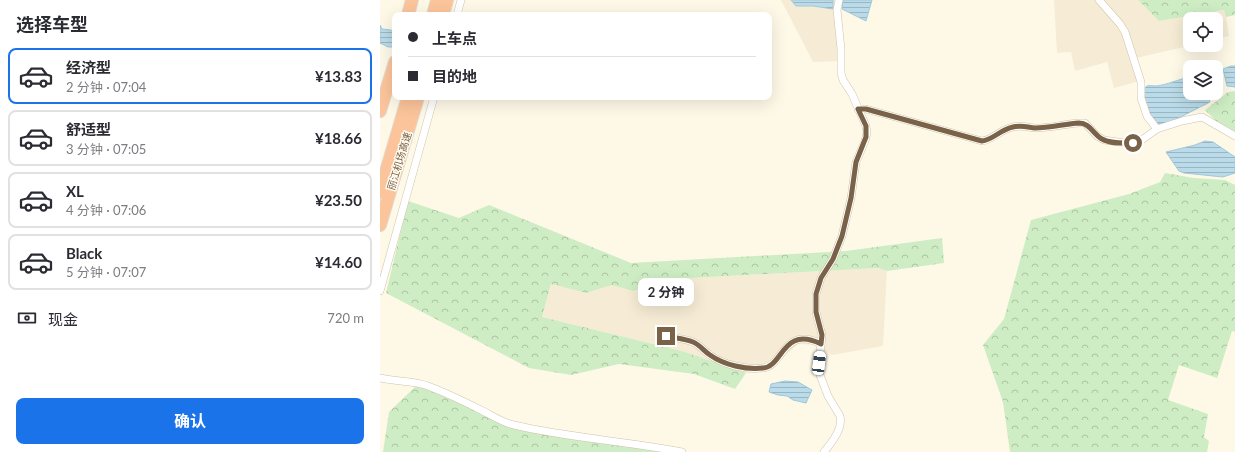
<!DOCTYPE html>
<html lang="zh">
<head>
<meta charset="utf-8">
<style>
	body { margin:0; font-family:Lato,"Noto Sans SC",sans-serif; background:#f2f2f3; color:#2b2b33; height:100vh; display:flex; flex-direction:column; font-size:15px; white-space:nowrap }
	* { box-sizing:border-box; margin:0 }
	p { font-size:13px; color:#7c7c81 }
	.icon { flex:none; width:22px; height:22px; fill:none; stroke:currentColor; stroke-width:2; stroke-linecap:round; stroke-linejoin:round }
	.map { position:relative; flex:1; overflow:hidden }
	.side { display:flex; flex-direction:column; background:#fff; width:380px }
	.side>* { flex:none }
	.banner { position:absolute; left:12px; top:12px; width:380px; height:88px; border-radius:8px; box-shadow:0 4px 16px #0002; display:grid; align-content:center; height:88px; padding:0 16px; background:#fff }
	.tools { position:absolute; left:803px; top:12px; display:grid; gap:8px }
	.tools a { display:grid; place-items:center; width:40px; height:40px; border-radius:8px; background:#fff; box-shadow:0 4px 16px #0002; font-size:20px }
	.end { position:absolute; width:18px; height:18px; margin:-9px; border:5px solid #7a6249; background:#fff; box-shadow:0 0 0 2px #fff }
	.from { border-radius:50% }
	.bubble { position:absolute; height:28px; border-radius:8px; background:#fff; box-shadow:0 4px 16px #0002; font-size:13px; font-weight:700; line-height:28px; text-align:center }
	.car { position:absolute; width:12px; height:24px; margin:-12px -6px; border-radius:5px; box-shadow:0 0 3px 1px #0007; background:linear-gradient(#fff 24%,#345 0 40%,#fff 0 76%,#345 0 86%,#fff 0) }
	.banner b { display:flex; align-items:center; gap:14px; height:38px; font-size:15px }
	.banner b+b { border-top:1px solid #e1e1e2 }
	.banner i { width:10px; height:10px; background:#2b2b33 }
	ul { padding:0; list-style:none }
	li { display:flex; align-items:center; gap:12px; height:56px; margin:0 8px 6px; padding:0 8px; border:2px solid #e1e1e2; border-radius:8px }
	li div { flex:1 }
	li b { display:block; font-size:15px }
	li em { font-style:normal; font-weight:700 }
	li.on { border-color:#1a73e8 }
	li>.icon { width:36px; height:36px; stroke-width:1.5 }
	h2 { padding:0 16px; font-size:18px; line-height:48px }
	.pay { display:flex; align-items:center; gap:10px; height:44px; padding:0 16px; font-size:15px }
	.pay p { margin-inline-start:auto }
	.button { display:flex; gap:8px; margin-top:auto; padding:8px 16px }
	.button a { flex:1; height:46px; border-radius:8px; background:#1a73e8; color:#fff; font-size:16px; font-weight:700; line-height:46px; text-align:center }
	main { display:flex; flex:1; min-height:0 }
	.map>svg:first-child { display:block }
	.residential { fill:#f6ecd5 }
	.forest { fill:url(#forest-crowns) }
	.water { fill:url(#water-rules); stroke:#9fc9dc }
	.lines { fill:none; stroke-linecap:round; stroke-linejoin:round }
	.street-casing { stroke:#d1c2ab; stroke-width:8 }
	.highway-casing { stroke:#dfd9d3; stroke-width:14 }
	.street { stroke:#fff; stroke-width:7 }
	.highway { stroke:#fcc49a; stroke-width:12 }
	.route { stroke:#7a6249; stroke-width:5 }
	.labels { text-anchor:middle; stroke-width:3; stroke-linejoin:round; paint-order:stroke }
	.street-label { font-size:10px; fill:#7a6249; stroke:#fffbef }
</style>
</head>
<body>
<main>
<section class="side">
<h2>选择车型</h2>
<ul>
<li class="on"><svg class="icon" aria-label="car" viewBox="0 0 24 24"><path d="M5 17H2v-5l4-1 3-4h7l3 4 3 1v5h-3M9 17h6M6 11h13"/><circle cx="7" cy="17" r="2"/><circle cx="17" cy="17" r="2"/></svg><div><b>经济型</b><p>2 分钟 · 07:04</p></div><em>¥13.83</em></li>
<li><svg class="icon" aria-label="car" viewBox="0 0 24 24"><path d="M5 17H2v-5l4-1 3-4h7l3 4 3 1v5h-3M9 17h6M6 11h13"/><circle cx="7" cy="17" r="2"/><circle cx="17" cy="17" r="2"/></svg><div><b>舒适型</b><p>3 分钟 · 07:05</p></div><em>¥18.66</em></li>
<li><svg class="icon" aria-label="car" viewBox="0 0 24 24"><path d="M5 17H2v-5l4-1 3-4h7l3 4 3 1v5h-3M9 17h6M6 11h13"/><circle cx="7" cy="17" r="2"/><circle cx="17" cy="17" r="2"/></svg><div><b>XL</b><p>4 分钟 · 07:06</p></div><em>¥23.50</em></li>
<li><svg class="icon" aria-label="car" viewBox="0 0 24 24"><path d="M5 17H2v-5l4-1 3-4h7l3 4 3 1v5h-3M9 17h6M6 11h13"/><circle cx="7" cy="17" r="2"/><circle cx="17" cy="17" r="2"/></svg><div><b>Black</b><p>5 分钟 · 07:07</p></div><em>¥14.60</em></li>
</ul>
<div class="pay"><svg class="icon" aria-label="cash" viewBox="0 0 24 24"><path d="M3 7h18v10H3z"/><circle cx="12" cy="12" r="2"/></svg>现金<p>720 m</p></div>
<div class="button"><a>确认</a></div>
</section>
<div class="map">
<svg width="855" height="452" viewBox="0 0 855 452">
	<defs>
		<pattern id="forest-crowns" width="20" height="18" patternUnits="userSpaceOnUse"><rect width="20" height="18" fill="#ceedc4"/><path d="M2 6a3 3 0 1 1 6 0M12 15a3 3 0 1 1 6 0" fill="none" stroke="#acc3a1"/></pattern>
		<pattern id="water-rules" width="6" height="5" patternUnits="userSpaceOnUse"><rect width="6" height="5" fill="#badbe9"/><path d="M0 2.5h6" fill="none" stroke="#9cb5bf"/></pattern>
	</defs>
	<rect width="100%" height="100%" fill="#fef9e7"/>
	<g class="residential">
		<path d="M401,0H462L460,6L463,61L433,62Z"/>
		<path d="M674,0H758L779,21L845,10L849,36L836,39V19H810V45H813L756,58L763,80L734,88L727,62L695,71L691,52L677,53Z"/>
		<path d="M498,268L507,271L503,346L452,355L435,345L418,344L388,371L366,373L302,351L162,317L171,284L206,293L232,285L253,291L311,278Z"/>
	</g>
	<g class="forest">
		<path d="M758,0H855V15L846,17L844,10L779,21Z"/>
		<path d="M855,91V132L837,122L825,110L848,92Z"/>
		<path d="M785,173L814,178L845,180L855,185V332L852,331L837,378L799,365L788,400L828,414L824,437L829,441L827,452H630L623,402L603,345L624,319L651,220L749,194L780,182Z"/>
		<path d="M28,201L79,218L109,205L251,263L466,251L562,238L564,263L507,271L498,268L311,278L253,291L232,285L206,293L171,284L162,317L302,351L366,373L355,389L314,374L239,364L191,375L149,368L6,293Z"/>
		<path d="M37,385L46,387L129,426L292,452H3L9,412Z"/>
	</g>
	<g class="water">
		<path d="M411,0H453V9L433,6H416Z"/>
		<path d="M463,0H492L486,21L462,9Z"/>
		<path d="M0,25L2,29L11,30L15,33L13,47H8L0,43Z"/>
		<path d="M851,66H855V87L847,86L843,69Z"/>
		<path d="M810,77V93H827L830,102L785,125L777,123C771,117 756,93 767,86C770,85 773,86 776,86C787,85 799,79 810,77Z"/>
		<path d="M825,141L833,142L855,157V173L843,177L804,173L799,171L786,152L815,145Z"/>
		<path d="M405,381L418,382L432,390L426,403L413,400L407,396L398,395L389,392L391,384Z"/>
	</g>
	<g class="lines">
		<defs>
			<g id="street">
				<path d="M719,0L740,24L745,32L761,82V98L767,116L777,129"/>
				<path d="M77,15L81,0"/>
				<path d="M478,109H486L602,141C613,140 621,129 633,127C641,125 647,127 655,128C669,128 685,124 699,123H705L717,136L724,140L738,142L753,143L759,142L777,129L802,121L822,117L855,136"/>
				<path d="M0,291L54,97"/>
				<path d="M286,336C295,338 305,339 313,342C320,345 324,351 330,355C344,365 366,370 383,368C403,367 403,325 441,344"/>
				<path d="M0,378C16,382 33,380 48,386C67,393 85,402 103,411C113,416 123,423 134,425C189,438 247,441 302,452"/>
				<path d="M444,452C452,442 463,429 460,416L448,396L440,375L439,363L442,335L436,312V294L441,278L453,259L462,236L471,198L476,162L485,141L487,133L486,126L472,94L463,80L461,73V49L457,10L459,0"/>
			</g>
			<g id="highway">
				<path d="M28,15L32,0"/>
				<path d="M53,15L57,0"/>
				<path d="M63,15L67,0"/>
				<path d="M0,111L15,62"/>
				<path d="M0,192L28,97"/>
				<path d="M0,225L38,97"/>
			</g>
		</defs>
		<use href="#street" class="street-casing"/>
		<use href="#highway" class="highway-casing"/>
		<use href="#street" class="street"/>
		<use href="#highway" class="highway"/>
	</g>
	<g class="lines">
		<path class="route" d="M286,336C295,338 305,339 313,342C320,345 324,351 330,355C344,365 366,370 383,368C403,367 402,325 441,344L442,335L436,312V294L441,278L453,259L462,236L471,198L476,162L486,137V126L478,109H486L602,141C613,140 621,129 633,127C641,125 647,127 655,128C669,128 685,124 699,123C710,123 713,134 722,139C731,144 743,143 753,143"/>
	</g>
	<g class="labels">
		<g class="street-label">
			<text transform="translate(19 161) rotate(-73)" y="4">丽江机场高速</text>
		</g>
	</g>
</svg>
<div class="tools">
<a><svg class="icon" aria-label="locate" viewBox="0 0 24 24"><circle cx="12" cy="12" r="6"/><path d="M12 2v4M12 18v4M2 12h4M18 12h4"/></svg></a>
<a><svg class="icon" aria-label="layers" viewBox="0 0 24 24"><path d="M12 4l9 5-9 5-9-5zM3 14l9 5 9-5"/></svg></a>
</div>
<i class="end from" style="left:753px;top:143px"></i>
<i class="end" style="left:286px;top:336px"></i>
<div class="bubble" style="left:258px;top:278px;width:56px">2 分钟</div>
<i class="car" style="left:439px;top:363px;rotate:7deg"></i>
<div class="banner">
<b><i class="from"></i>上车点</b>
<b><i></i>目的地</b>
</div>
</div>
</main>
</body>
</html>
